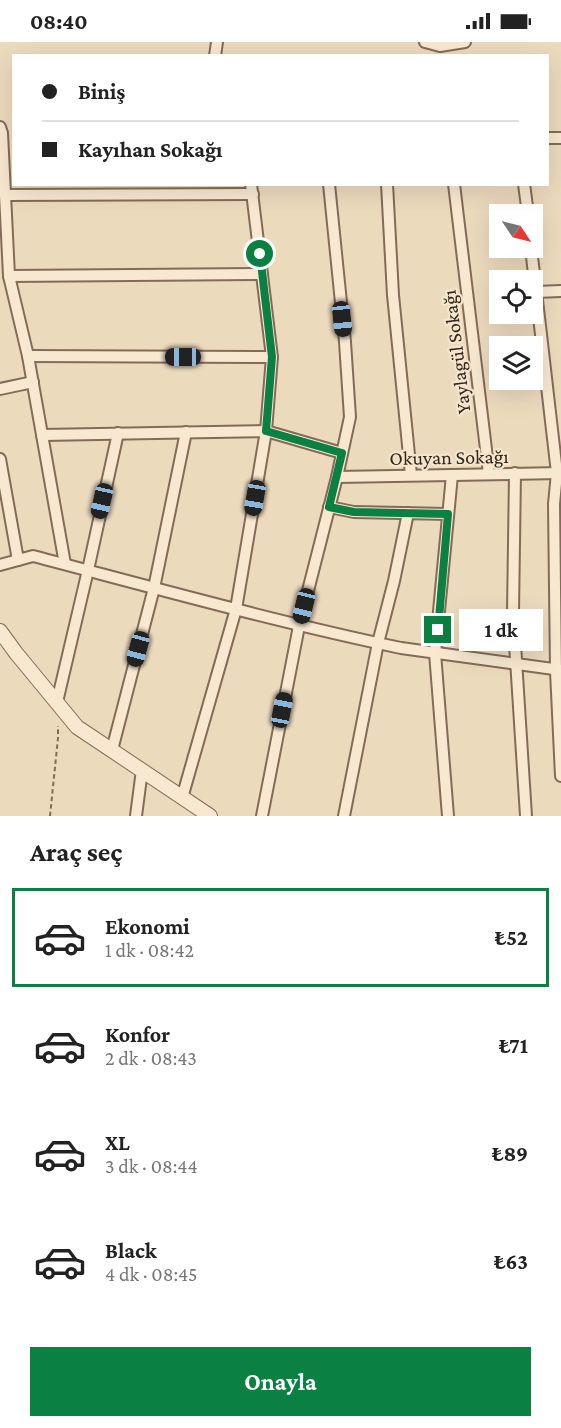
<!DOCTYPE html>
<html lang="tr">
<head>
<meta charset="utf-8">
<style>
	body { margin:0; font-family:"Crimson Pro",serif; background:#f6f6f6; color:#222; height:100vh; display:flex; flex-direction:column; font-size:22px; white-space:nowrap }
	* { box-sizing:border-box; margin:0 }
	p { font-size:20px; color:#767676 }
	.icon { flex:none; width:33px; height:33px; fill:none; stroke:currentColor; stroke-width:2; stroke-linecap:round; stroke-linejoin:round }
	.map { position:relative; height:774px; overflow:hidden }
	.drawer { display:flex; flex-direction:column; background:#fff; flex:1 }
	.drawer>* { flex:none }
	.banner { position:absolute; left:12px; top:12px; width:537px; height:132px; border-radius:0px; box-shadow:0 6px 24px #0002; display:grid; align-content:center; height:132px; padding:0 30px; background:#fff }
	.needle { width:39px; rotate:125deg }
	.controls { position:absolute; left:489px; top:162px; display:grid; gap:12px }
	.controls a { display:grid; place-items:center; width:54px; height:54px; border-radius:0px; background:#fff; box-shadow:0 6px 24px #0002; font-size:30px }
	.end { position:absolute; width:27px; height:27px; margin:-14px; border:8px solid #0b8043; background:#fff; box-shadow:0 0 0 3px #fff }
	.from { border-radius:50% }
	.bubble { position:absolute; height:42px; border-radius:0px; background:#fff; box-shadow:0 6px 24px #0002; font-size:20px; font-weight:700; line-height:42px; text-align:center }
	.car { position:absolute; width:18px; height:36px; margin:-18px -9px; border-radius:8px; box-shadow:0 0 4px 2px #0007; background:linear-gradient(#222 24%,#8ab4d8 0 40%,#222 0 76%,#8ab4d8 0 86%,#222 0) }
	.banner b { display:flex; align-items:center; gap:21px; height:57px; font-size:22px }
	.banner b+b { border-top:2px solid #e0e0e0 }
	.banner i { width:15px; height:15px; background:#222 }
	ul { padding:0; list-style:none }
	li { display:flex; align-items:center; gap:18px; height:99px; margin:0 12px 9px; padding:0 18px; border:3px solid transparent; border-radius:0px }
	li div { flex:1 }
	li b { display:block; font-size:22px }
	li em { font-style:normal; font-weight:700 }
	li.current { border-color:#0b8043 }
	li>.icon { width:54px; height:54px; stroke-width:1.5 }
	h2 { padding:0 30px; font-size:27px; line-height:72px }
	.primary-button { display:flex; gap:12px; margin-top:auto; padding:12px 30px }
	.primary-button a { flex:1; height:69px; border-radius:0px; background:#0b8043; color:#fff; font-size:24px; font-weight:700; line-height:69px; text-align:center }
	.status { display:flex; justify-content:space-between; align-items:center; height:42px; padding:0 30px; background:#fff; direction:ltr }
	.status svg { height:16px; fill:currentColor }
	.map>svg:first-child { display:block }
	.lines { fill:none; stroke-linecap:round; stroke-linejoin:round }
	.minor-casing { stroke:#846b57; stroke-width:14 }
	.tertiary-casing { stroke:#846b57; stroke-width:16 }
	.path { stroke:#846b57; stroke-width:2; stroke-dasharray:4.5 3; stroke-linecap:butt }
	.minor { stroke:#f8e8d0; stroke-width:10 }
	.tertiary { stroke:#f8e8d0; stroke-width:14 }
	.route { stroke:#0b8043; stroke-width:8 }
	.labels { text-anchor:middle; stroke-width:4.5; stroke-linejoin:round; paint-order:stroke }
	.street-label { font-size:20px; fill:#33251b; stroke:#f4e5cc }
</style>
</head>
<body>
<div class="status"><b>08:40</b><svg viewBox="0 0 49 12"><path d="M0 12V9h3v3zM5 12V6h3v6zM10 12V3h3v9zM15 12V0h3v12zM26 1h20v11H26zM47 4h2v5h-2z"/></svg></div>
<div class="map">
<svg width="561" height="774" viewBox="0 0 561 774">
	<rect width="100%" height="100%" fill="#ecdabd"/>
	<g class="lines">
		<defs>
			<g id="minor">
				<path d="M425,0L440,4L465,0"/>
				<path d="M215,14L217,0"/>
				<path d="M0,85L2,91L9,234L28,314L65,522"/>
				<path d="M548,96H561"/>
				<path d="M387,142L393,253L411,433"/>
				<path d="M454,142L489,432"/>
				<path d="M524,142L528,172"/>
				<path d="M5,153L253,152"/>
				<path d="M531,206L557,431L554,462L556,629L561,734"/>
				<path d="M9,234L262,232"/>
				<path d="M536,250L561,249"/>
				<path d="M28,314L272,315"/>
				<path d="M0,347L33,340"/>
				<path d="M42,393L266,389L342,411"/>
				<path d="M0,417L18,518"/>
				<path d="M515,431L513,571L526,774"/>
				<path d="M337,435L561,431"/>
				<path d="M329,465L354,470L448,472"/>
				<path d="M0,523L33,514C155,546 277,580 401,606L561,628"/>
				<path d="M57,660L88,528L118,391"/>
				<path d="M112,708L154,546L186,390"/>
				<path d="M182,756L236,567L266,389L272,315L251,142"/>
				<path d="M136,774L142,728"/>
				<path d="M262,774L299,584L337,435L350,375L345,300L329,142"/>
				<path d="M344,774L378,601L394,539L408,471"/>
				<path d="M448,774L435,611L452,433"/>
			</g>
			<path id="tertiary" d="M0,589L16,611L77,685L210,774"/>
		</defs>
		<use href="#minor" class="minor-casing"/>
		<use href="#tertiary" class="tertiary-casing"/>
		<path class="path" d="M50,774L58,696V684"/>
		<use href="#minor" class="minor"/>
		<use href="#tertiary" class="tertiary"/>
	</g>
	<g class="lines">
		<path class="route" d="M260,212L272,315L266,389L342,411L329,465L354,470L448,472L438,588"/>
	</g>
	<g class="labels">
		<g class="street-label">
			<text transform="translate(456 310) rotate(-97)" y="7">Yaylagül Sokağı</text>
			<text transform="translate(449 415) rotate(-1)" y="7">Okuyan Sokağı</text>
		</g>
	</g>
</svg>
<div class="controls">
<a><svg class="needle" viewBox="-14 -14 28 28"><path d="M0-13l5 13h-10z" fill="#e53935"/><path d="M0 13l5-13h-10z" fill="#767676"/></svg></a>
<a><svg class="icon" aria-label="locate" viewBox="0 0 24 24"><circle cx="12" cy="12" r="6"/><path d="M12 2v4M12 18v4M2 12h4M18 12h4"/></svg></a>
<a><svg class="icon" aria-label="layers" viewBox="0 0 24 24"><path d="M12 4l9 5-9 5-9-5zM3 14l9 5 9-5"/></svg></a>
</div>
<i class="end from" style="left:260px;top:212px"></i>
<i class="end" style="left:438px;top:588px"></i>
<div class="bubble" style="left:459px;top:567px;width:84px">1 dk</div>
<i class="car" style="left:342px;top:277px;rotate:174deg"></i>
<i class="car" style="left:183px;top:315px;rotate:270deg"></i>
<i class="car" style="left:255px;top:456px;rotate:190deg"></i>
<i class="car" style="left:102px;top:459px;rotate:193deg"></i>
<i class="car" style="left:304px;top:564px;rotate:194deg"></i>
<i class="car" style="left:138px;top:607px;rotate:195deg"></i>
<i class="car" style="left:282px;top:668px;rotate:11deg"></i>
<div class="banner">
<b><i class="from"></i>Biniş</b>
<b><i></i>Kayıhan Sokağı</b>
</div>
</div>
<section class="drawer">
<h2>Araç seç</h2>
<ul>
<li class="current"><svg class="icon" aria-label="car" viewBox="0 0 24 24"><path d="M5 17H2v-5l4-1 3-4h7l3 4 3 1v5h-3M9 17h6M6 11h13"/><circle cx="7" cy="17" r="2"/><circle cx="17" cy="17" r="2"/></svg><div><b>Ekonomi</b><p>1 dk · 08:42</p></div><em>₺52</em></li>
<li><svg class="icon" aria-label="car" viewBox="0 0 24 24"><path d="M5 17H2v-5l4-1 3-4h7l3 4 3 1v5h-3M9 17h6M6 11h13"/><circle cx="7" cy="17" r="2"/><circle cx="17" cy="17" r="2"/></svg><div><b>Konfor</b><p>2 dk · 08:43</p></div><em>₺71</em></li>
<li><svg class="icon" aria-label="car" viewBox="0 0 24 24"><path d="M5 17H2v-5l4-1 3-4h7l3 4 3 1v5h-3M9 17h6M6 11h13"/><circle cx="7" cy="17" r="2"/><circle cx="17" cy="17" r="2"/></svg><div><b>XL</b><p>3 dk · 08:44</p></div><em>₺89</em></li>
<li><svg class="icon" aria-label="car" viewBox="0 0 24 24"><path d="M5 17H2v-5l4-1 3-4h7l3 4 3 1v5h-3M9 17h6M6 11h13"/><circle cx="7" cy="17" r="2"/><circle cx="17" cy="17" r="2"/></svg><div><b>Black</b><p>4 dk · 08:45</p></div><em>₺63</em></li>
</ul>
<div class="primary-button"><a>Onayla</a></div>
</section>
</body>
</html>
